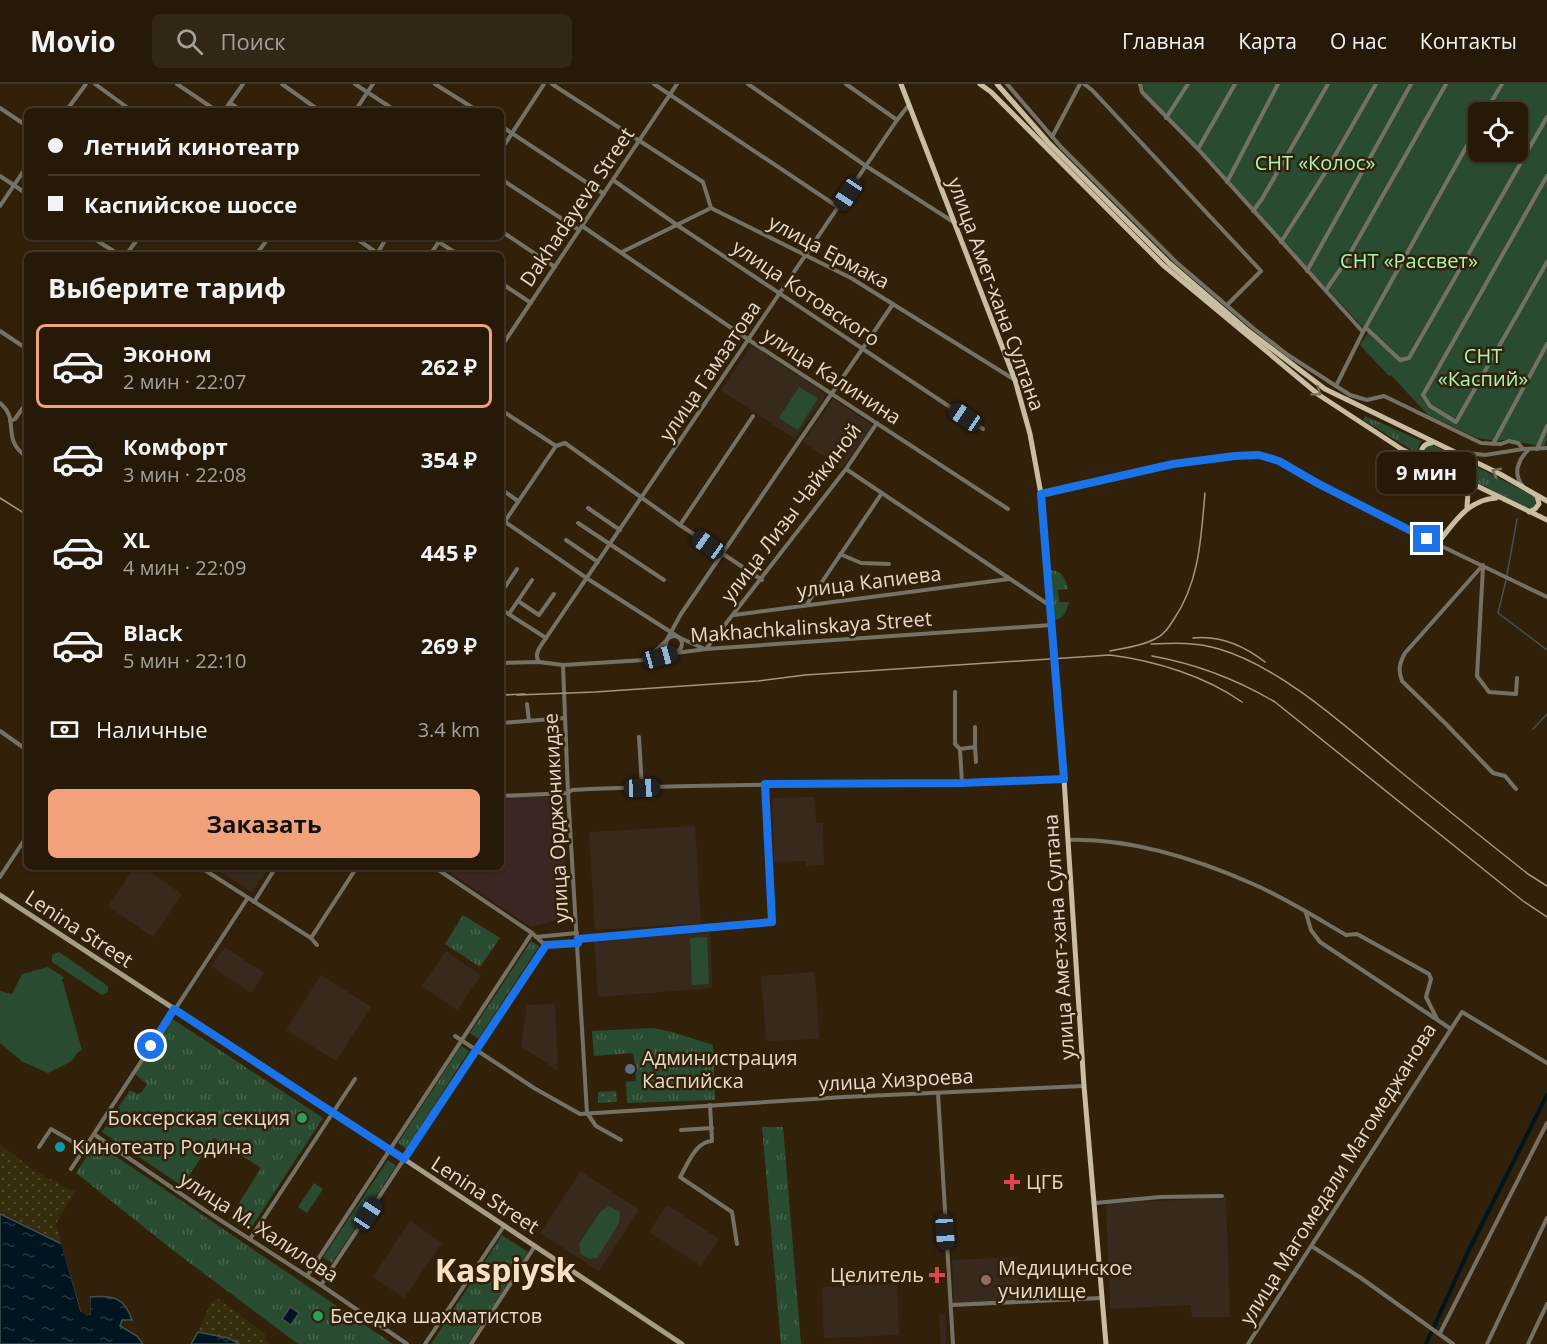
<!DOCTYPE html>
<html lang="ru">
<head>
<meta charset="utf-8">
<style>
	body { margin:0; font-family:"Open Sans",sans-serif; background:#322616; color:#f1f3f6; height:100vh; display:flex; flex-direction:column; font-size:22px; white-space:nowrap }
	* { box-sizing:border-box; margin:0 }
	p { font-size:20px; color:#a4a09c }
	.icon { flex:none; width:33px; height:33px; fill:none; stroke:currentColor; stroke-width:2; stroke-linecap:round; stroke-linejoin:round }
	.map { position:relative; flex:1; overflow:hidden }
	.drawer { position:absolute; left:24px; top:168px; width:480px; height:618px; display:flex; flex-direction:column; background:#261908; border-radius:9px; box-shadow:0 2px 4px #0004,0 0 0 2px #423829 }
	.drawer>* { flex:none }
	.top-card { position:absolute; left:24px; top:24px; width:480px; height:132px; border-radius:9px; box-shadow:0 2px 4px #0004,0 0 0 2px #423829; display:grid; align-content:center; height:132px; padding:0 24px; background:#261908 }
	.fabs { position:absolute; left:1468px; top:18px; display:grid; gap:12px }
	.fabs a { display:grid; place-items:center; width:60px; height:60px; border-radius:9px; background:#261908; box-shadow:0 2px 4px #0004,0 0 0 2px #423829; font-size:30px }
	.end { position:absolute; width:27px; height:27px; margin:-14px; border:8px solid #1a73e8; background:#fff; box-shadow:0 0 0 3px #fff }
	.from { border-radius:50% }
	.bubble { position:absolute; height:42px; border-radius:9px; background:#261908; box-shadow:0 2px 4px #0004,0 0 0 2px #423829; font-size:20px; font-weight:700; line-height:42px; text-align:center }
	.car { position:absolute; width:18px; height:36px; margin:-18px -9px; border-radius:8px; box-shadow:0 0 4px 2px #0007; background:linear-gradient(#222 24%,#8ab4d8 0 40%,#222 0 76%,#8ab4d8 0 86%,#222 0) }
	.top-card b { display:flex; align-items:center; gap:21px; height:57px; font-size:22px }
	.top-card b+b { border-top:2px solid #423829 }
	.top-card i { width:15px; height:15px; background:#f1f3f6 }
	ul { padding:0; list-style:none }
	li { display:flex; align-items:center; gap:18px; height:84px; margin:0 12px 9px; padding:0 12px; border:3px solid transparent; border-radius:9px }
	li div { flex:1 }
	li b { display:block; font-size:22px }
	li em { font-style:normal; font-weight:700 }
	li.selected { border-color:#f1a27b }
	li>.icon { width:54px; height:54px; stroke-width:1.5 }
	h2 { padding:0 24px; font-size:27px; line-height:72px }
	.pay { display:flex; align-items:center; gap:15px; height:66px; padding:0 24px; font-size:22px }
	.pay p { margin-inline-start:auto }
	.button { display:flex; gap:12px; margin-top:auto; padding:12px 24px }
	.button a { flex:1; height:69px; border-radius:9px; background:#f1a27b; color:#111; font-size:24px; font-weight:700; line-height:69px; text-align:center }
	header { display:flex; align-items:center; gap:36px; box-sizing:border-box; height:84px; padding:0 30px; background:#261908; border-bottom:2px solid #423829 }
	header strong { font-size:28px }
	nav { display:flex; gap:33px; margin-inline-start:auto; font-size:21px }
	.search { width:420px; height:54px; background:#322616; display:flex; align-items:center; gap:15px; box-sizing:border-box; padding:0 21px; border-radius:9px; color:#a4a09c; font-size:22px }
	.map>svg:first-child { display:block }
	.commercial { fill:#3a2722 }
	.education { fill:#38291d }
	.grass { fill:url(#grass-dots) }
	.sand { fill:url(#sand-dots) }
	.park { fill:url(#park-tufts) }
	.garden { fill:#294c30; fill-rule:evenodd }
	.water { fill:url(#water-ripples); stroke:#455053; stroke-width:1.5 }
	.pier { fill:#32210a }
	.lines { fill:none; stroke-linecap:round; stroke-linejoin:round }
	.stream { stroke:#455053; stroke-width:1.5 }
	.canal { stroke:#00151f; stroke-width:4 }
	.street { stroke:#767165; stroke-width:4 }
	.secondary { stroke:#a59d88; stroke-width:5 }
	.primary { stroke:#c9bea4; stroke-width:5 }
	.rail { stroke:#a49685; stroke-width:1.5 }
	.oneway { stroke:#7e7057 }
	.route { stroke:#1a73e8; stroke-width:8 }
	.service-dot { fill:#5c6f8a; stroke:#32210a; stroke-width:2 }
	.leisure-dot { fill:#2e9e5b; stroke:#32210a; stroke-width:2 }
	.culture-dot { fill:#0f9aa8; stroke:#32210a; stroke-width:2 }
	.health-dot { fill:#e0444e; stroke:#32210a; stroke-width:2 }
	.education-dot { fill:#8d6e63; stroke:#32210a; stroke-width:2 }
	.labels { text-anchor:middle; stroke-width:5; stroke-linejoin:round; paint-order:stroke }
	.park-label { font-size:20px; fill:#a6f6b4; stroke:#32210a }
	.street-label { font-size:20px; fill:#e6dacd; stroke:#32210a }
	.poi-label { font-size:20px; fill:#e6dacd; stroke:#32210a; text-anchor:start }
	.town-label { font-size:32px; font-weight:bold; fill:#f7e0c4; stroke:#32210a }
</style>
</head>
<body>
<header>
<strong>Movio</strong>
<div class="search"><svg class="icon" aria-label="search" viewBox="0 0 24 24"><circle cx="10" cy="10" r="6"/><path d="M15 15l6 6"/></svg>Поиск</div>
<nav><a>Главная</a><a>Карта</a><a>О нас</a><a>Контакты</a></nav>
</header>
<div class="map">
<svg width="1547" height="1260" viewBox="0 0 1547 1260">
	<defs>
		<pattern id="grass-dots" width="8" height="8" patternUnits="userSpaceOnUse" patternTransform="scale(1.5)"><rect width="8" height="8" fill="#294c30"/><path d="M2 2h.1M6 6h.1" fill="none" stroke="#48654d" stroke-width="1.8" stroke-linecap="round"/></pattern>
		<pattern id="sand-dots" width="8" height="8" patternUnits="userSpaceOnUse" patternTransform="scale(1.5)"><rect width="8" height="8" fill="#342c0b"/><path d="M2 2h.1M6 6h.1" fill="none" stroke="#514a2d" stroke-width="1.8" stroke-linecap="round"/></pattern>
		<pattern id="park-tufts" width="24" height="20" patternUnits="userSpaceOnUse" patternTransform="scale(1.5)"><rect width="24" height="20" fill="#294c30"/><path d="M3 7l-1-3M5 7V3M7 7l1-3M15 17l-1-3M17 17v-4M19 17l1-3" fill="none" stroke="#48654d"/></pattern>
		<pattern id="water-ripples" width="26" height="14" patternUnits="userSpaceOnUse" patternTransform="scale(1.5)"><rect width="26" height="14" fill="#00151f"/><path d="M2 4q2-2 4 0t4 0M15 11q2-2 4 0t4 0" fill="none" stroke="#25363e"/></pattern>
	</defs>
	<rect width="100%" height="100%" fill="#32210a"/>
	<g class="commercial">
		<path d="M501,708L562,714L568,833L531,843L451,789L454,783H501Z"/>
		<path d="M945,1230L946,1260H941L939,1231Z"/>
	</g>
	<g class="education">
		<path d="M752,261L826,310L795,355L721,306Z"/>
		<path d="M833,315L873,342L842,384L803,358Z"/>
		<path d="M815,713L816,739H823L824,781L806,782V777L774,778L772,714Z"/>
		<path d="M695,742L701,839L595,846L589,748Z"/>
		<path d="M135,783H143L182,810L153,853L108,822Z"/>
		<path d="M214,783H269L252,808Z"/>
		<path d="M710,849L712,904L598,913L594,856Z"/>
		<path d="M225,863L264,889L251,909L211,882Z"/>
		<path d="M446,867L481,891L457,926L422,902Z"/>
		<path d="M815,888L819,955L766,957L761,892Z"/>
		<path d="M321,891L371,923L336,977L286,946Z"/>
		<path d="M555,920L558,987L521,962L527,921Z"/>
		<path d="M581,1087L639,1126L599,1187L540,1149Z"/>
		<path d="M1226,1114L1230,1233H1192L1191,1221L1110,1225L1106,1119Z"/>
		<path d="M667,1121L719,1155L701,1182L649,1148Z"/>
		<path d="M410,1137L442,1159L404,1214L373,1193Z"/>
		<path d="M1017,1173L1020,1216L954,1219L952,1176Z"/>
		<path d="M897,1200L899,1251L824,1254L822,1203Z"/>
	</g>
	<path class="grass" d="M616,1007L617,1018L598,1019V1008Z"/>
	<g class="sand">
		<path d="M0,1060L33,1086L75,1108L56,1140L62,1160L0,1130Z"/>
		<path d="M217,1214L265,1250L266,1257L270,1260H240L228,1254L198,1248L211,1219Z"/>
	</g>
	<g class="park">
		<path d="M1365,332L1422,357L1419,361L1417,369L1363,336Z"/>
		<path d="M1431,360L1534,412L1536,421L1531,424L1524,422L1426,373L1423,369L1425,363Z"/>
		<path d="M1051,486C1063,487 1065,494 1068,505L1058,506L1059,518H1069C1066,527 1065,534 1055,536Z"/>
		<path d="M463,831L500,854L480,883L445,860Z"/>
		<path d="M531,857L539,862L478,955L470,949Z"/>
		<path d="M171,934L323,1034L249,1147L229,1135L261,1084L214,1054L182,1102L102,1048L130,1006L138,1010L142,1008L147,1000L135,990Z"/>
		<path d="M653,944L672,948L713,961L715,1016L627,1019L626,998L636,997L634,973L632,969L594,972L592,947Z"/>
		<path d="M461,962L469,967L406,1065L398,1059Z"/>
		<path d="M762,1043H783L801,1260H781Z"/>
		<path d="M96,1059L393,1260H298L174,1167L76,1089Z"/>
		<path d="M388,1076L396,1082L332,1179L323,1173Z"/>
		<path d="M502,1151L528,1168L468,1260H431Z"/>
	</g>
	<g class="garden">
		<path d="M1142,0H1547V355L1544,363L1508,356L1497,357L1477,354L1428,331L1391,291L1389,292L1360,261L1368,249L1145,8ZM1479,28H1518V68H1479Z"/>
		<path d="M799,303L818,314L798,346L779,334Z"/>
		<path d="M707,853L709,900L692,901L690,854Z"/>
		<path d="M59,868L108,902V908L102,911L52,878V871Z"/>
		<path d="M48,883L65,894L62,895L82,966L77,969L72,977L48,989L23,978L0,959V907L12,910L22,890Z"/>
		<path d="M141,1017L192,1050L170,1083L120,1050Z"/>
		<path d="M314,1099L323,1105L307,1129L298,1123Z"/>
		<path d="M609,1122L620,1128L619,1139L598,1173C592,1176 587,1175 581,1170L579,1160L601,1127Z"/>
	</g>
	<g class="water">
		<path d="M0,1130L62,1160L81,1227L90,1230V1213C112,1211 125,1213 132,1236H122L120,1242L137,1252L143,1260H0Z"/>
		<path d="M290,1223L299,1229L291,1241L282,1235Z"/>
		<path d="M198,1248L228,1254L240,1260H191Z"/>
	</g>
	<path class="pier" d="M60,1156L64,1159L84,1226L87,1228L88,1210L90,1213L91,1230L87,1232L81,1227Z"/>
	<g class="lines">
		<g class="stream">
			<path d="M1507,491L1517,435"/>
			<path d="M1506,496L1498,529L1547,566"/>
			<path d="M1533,645L1547,630"/>
		</g>
		<path class="canal" d="M1426,1260L1467,1170L1547,1011"/>
		<g class="street">
			<path d="M95,0L132,27"/>
			<path d="M177,0L217,27"/>
			<path d="M282,0L320,27"/>
			<path d="M355,0L396,27"/>
			<path d="M435,0L478,27"/>
			<path d="M552,0L703,98L711,124"/>
			<path d="M654,0L838,123"/>
			<path d="M748,0L866,82L955,139"/>
			<path d="M846,0L897,36"/>
			<path d="M1007,0L1061,63L1176,178L1253,244L1288,271L1350,311L1367,316L1384,312L1481,359L1501,360L1509,357L1518,359L1523,365"/>
			<path d="M1084,0L1092,6L1261,187L1227,221"/>
			<path d="M1140,0L1142,8L1198,65L1363,248"/>
			<path d="M230,19L242,27"/>
			<path d="M0,24L27,42"/>
			<path d="M66,27L86,0"/>
			<path d="M224,27L243,0"/>
			<path d="M355,27L373,0"/>
			<path d="M1485,28L1502,0"/>
			<path d="M1166,34L1188,0"/>
			<path d="M501,42L604,110"/>
			<path d="M1052,53L1080,0"/>
			<path d="M1198,65L1235,0"/>
			<path d="M501,66L544,0"/>
			<path d="M0,92L27,110"/>
			<path d="M1547,92L1423,311L1430,322L1456,338L1547,178"/>
			<path d="M501,95L579,146"/>
			<path d="M613,96L677,141L983,345"/>
			<path d="M1227,98L1278,0"/>
			<path d="M0,122L27,82"/>
			<path d="M1253,127L1262,115L1328,0"/>
			<path d="M582,142L749,256L1008,425"/>
			<path d="M501,147L555,183"/>
			<path d="M91,153L120,171"/>
			<path d="M354,153L380,171"/>
			<path d="M431,153L459,171"/>
			<path d="M1281,158L1325,89L1376,0"/>
			<path d="M622,168L711,124L851,194L1015,296"/>
			<path d="M377,170L387,153"/>
			<path d="M126,171L139,153"/>
			<path d="M188,171L189,170"/>
			<path d="M256,171L269,153"/>
			<path d="M430,171L442,153"/>
			<path d="M1307,187L1411,0"/>
			<path d="M501,199L531,219"/>
			<path d="M1326,206L1344,180L1446,0"/>
			<path d="M1366,244L1400,276L1409,274L1547,33"/>
			<path d="M0,247L27,265"/>
			<path d="M501,263L677,0"/>
			<path d="M1336,302L1363,248L1479,40"/>
			<path d="M0,319C21,336 0,355 27,373"/>
			<path d="M501,326L556,362L565,359L680,441L762,496"/>
			<path d="M10,337L15,335L27,318"/>
			<path d="M1493,360L1547,260"/>
			<path d="M1537,365L1547,342"/>
			<path d="M1458,368L1485,371L1523,365L1547,364"/>
			<path d="M846,385L1049,521"/>
			<path d="M1522,401C1513,389 1518,376 1528,366"/>
			<path d="M501,405L518,417"/>
			<path d="M588,424L620,446"/>
			<path d="M501,435L588,495L680,554L705,565"/>
			<path d="M578,439L664,496"/>
			<path d="M680,441L753,332"/>
			<path d="M501,443L556,362"/>
			<path d="M566,456L598,478"/>
			<path d="M1437,460L1547,513"/>
			<path d="M840,470L861,479L889,480"/>
			<path d="M1483,481L1405,569C1399,580 1398,586 1402,597L1447,641L1493,689L1505,692L1516,705"/>
			<path d="M1483,483L1477,592L1489,608L1516,610L1517,594"/>
			<path d="M501,509L517,485"/>
			<path d="M518,517L539,531L554,510"/>
			<path d="M807,520L882,409"/>
			<path d="M501,525L546,554"/>
			<path d="M509,530L532,496"/>
			<path d="M734,531L1009,495"/>
			<circle cx="674" cy="560" r="8"/>
			<path d="M706,565L846,385L877,339"/>
			<path d="M646,575L666,557L681,530L893,220"/>
			<path d="M539,578C533,570 541,562 546,554L897,36L908,22"/>
			<path d="M501,579L539,578L563,581L645,576L676,569L706,565L1052,541"/>
			<path d="M563,581L568,709L587,1029L596,1042L621,1056"/>
			<path d="M955,608V660L960,665"/>
			<path d="M527,620L529,637"/>
			<path d="M501,639L565,634"/>
			<path d="M975,643V663"/>
			<path d="M0,647L27,666"/>
			<path d="M639,653L642,704"/>
			<path d="M962,699L960,665L975,663L976,678"/>
			<path d="M501,712L568,709L572,706C736,698 900,702 1064,695"/>
			<path d="M1068,756C1131,754 1196,775 1253,800C1285,814 1315,833 1346,851L1357,850L1429,890L1431,895L1426,913L1437,935"/>
			<path d="M200,783L311,854L317,861"/>
			<path d="M434,783L532,849L545,861L578,859"/>
			<path d="M0,793L27,752"/>
			<path d="M254,818L276,783"/>
			<path d="M1306,829L1311,846L1320,858L1451,945"/>
			<path d="M536,853L577,849"/>
			<path d="M311,854L357,783"/>
			<path d="M578,855L772,838L765,700"/>
			<path d="M455,952L534,1004L580,1030L844,1013L1084,1002"/>
			<path d="M938,1009L953,1260"/>
			<path d="M710,1021L712,1057C695,1058 688,1080 680,1093L732,1128L737,1160"/>
			<path d="M681,1046L712,1044"/>
			<path d="M95,1051L206,1127L321,1201L407,1260"/>
			<path d="M39,1063L51,1045L85,1065"/>
			<path d="M71,1085L247,815"/>
			<path d="M1095,1119L1160,1113L1222,1112"/>
			<path d="M250,1155L355,995"/>
			<path d="M1313,1163L1361,1194L1453,1260"/>
			<path d="M307,1192L532,849"/>
			<path d="M321,1201L545,861"/>
			<path d="M951,1221L1101,1214"/>
			<path d="M1440,1249L1547,1039"/>
			<path d="M425,1260L504,1142"/>
			<path d="M471,1260L535,1162"/>
			<path d="M1248,1260L1462,928L1547,979"/>
			<path d="M1487,1260L1547,1134"/>
			<path d="M1528,1260L1547,1220"/>
		</g>
		<path class="secondary" d="M0,811L404,1075L682,1260"/>
		<g class="primary">
			<path d="M901,0L1015,296L1030,350L1041,410L1064,695L1084,1002L1106,1260"/>
			<path d="M980,0L991,8L1163,181L1319,311L1403,366L1547,436"/>
			<path d="M997,0L1048,58L1169,179L1247,246L1325,305L1500,390L1547,417"/>
			<path d="M1423,376C1419,368 1422,360 1431,359"/>
			<path d="M1461,396L1468,408L1467,423"/>
			<path d="M1041,410L1173,380L1235,372L1259,371L1279,377L1317,399L1437,460C1454,439 1467,416 1496,414"/>
			<path d="M1529,428L1535,425L1539,420L1537,412"/>
		</g>
		<g class="rail">
			<path d="M0,414L27,431"/>
			<path d="M1193,554C1220,551 1243,561 1265,578"/>
			<path d="M1151,560C1174,559 1197,558 1219,565C1281,583 1346,643 1396,684C1440,720 1484,755 1528,790L1547,802"/>
			<path d="M1110,567C1125,564 1142,562 1155,555C1164,551 1169,543 1174,535C1200,497 1201,452 1205,409"/>
			<path d="M1152,572C1197,580 1236,595 1275,618L1523,817L1547,833"/>
			<path d="M501,611L525,610"/>
			<path d="M517,611L595,608L758,597L805,591L1110,571C1156,577 1205,592 1242,618"/>
		</g>
	</g>
	<defs><path id="oneway-chevron" d="M-2-3.5L2.5 0L-2 3.5" fill="none" stroke-width="1.6" stroke-linecap="round" stroke-linejoin="round" transform="scale(1.5)"/></defs>
	<g class="oneway">
		<use href="#oneway-chevron" transform="translate(1317 308) rotate(37)"/>
		<use href="#oneway-chevron" transform="translate(1496 388) rotate(-154)"/>
	</g>
	<g class="lines">
		<path class="route" d="M151,962L174,925L404,1075L546,861L578,859V855L772,838L765,700L962,699L1064,695L1041,410L1173,380L1235,372L1259,371L1279,377L1317,399L1427,455"/>
	</g>
	<circle class="service-dot" cx="630" cy="985" r="6"/>
	<g class="leisure-dot">
		<circle cx="302" cy="1034" r="6"/>
		<circle cx="318" cy="1232" r="6"/>
	</g>
	<circle class="culture-dot" cx="60" cy="1063" r="6"/>
	<g class="health-dot">
		<path d="M1009 1089h6v6h6v6h-6v6h-6v-6h-6v-6h6z"/>
		<path d="M934 1182h6v6h6v6h-6v6h-6v-6h-6v-6h6z"/>
	</g>
	<circle class="education-dot" cx="986" cy="1196" r="6"/>
	<g class="labels">
		<g class="park-label">
			<text x="1315" y="86">СНТ «Колос»</text>
			<text x="1409" y="184">СНТ «Рассвет»</text>
			<text x="1483" y="279">СНТ<tspan x="1483" dy="23">«Каспий»</tspan></text>
		</g>
		<g class="street-label">
			<text transform="translate(577 123) rotate(-56)" y="7">Dakhadayeva Street</text>
			<text transform="translate(829 168) rotate(28)" y="7">улица Ермака</text>
			<text transform="translate(806 209) rotate(34)" y="7">улица Котовского</text>
			<text transform="translate(996 210) rotate(70)" y="7">улица Амет-хана Султана</text>
			<text transform="translate(710 287) rotate(-56)" y="7">улица Гамзатова</text>
			<text transform="translate(832 292) rotate(33)" y="7">улица Калинина</text>
			<text transform="translate(791 429) rotate(-53)" y="7">улица Лизы Чайкиной</text>
			<text transform="translate(869 498) rotate(-7)" y="7">улица Капиева</text>
			<text transform="translate(811 543) rotate(-4)" y="7">Makhachkalinskaya Street</text>
			<text transform="translate(556 734) rotate(-93)" y="7">улица Орджоникидзе</text>
			<text transform="translate(79 845) rotate(33)" y="7">Lenina Street</text>
			<text transform="translate(1059 853) rotate(-94)" y="7">улица Амет-хана Султана</text>
			<text transform="translate(896 996) rotate(-3)" y="7">улица Хизроева</text>
			<text transform="translate(1338 1090) rotate(-58)" y="7">улица Магомедали Магомеджановa</text>
			<text transform="translate(485 1111) rotate(33)" y="7">Lenina Street</text>
			<text transform="translate(259 1143) rotate(33)" y="7">улица М. Халилова</text>
		</g>
		<g class="poi-label">
			<text x="642" y="981">Администрация<tspan x="642" dy="23">Каспийска</tspan></text>
			<text x="290" y="1041" text-anchor="end">Боксерская секция</text>
			<text x="72" y="1070">Кинотеатр Родина</text>
			<text x="1026" y="1105">ЦГБ</text>
			<text x="998" y="1191">Медицинское<tspan x="998" dy="23">училище</tspan></text>
			<text x="924" y="1198" text-anchor="end">Целитель</text>
			<text x="330" y="1239">Беседка шахматистов</text>
		</g>
		<g class="town-label">
			<text x="505" y="1198">Kaspiysk</text>
		</g>
	</g>
</svg>
<div class="fabs">
<a><svg class="icon" aria-label="locate" viewBox="0 0 24 24"><circle cx="12" cy="12" r="6"/><path d="M12 2v4M12 18v4M2 12h4M18 12h4"/></svg></a>
</div>
<i class="end from" style="left:151px;top:962px"></i>
<i class="end" style="left:1427px;top:455px"></i>
<div class="bubble" style="left:1377px;top:368px;width:99px">9 мин</div>
<i class="car" style="left:848px;top:110px;rotate:214deg"></i>
<i class="car" style="left:965px;top:333px;rotate:304deg"></i>
<i class="car" style="left:708px;top:461px;rotate:305deg"></i>
<i class="car" style="left:660px;top:573px;rotate:75deg"></i>
<i class="car" style="left:642px;top:704px;rotate:88deg"></i>
<i class="car" style="left:368px;top:1130px;rotate:34deg"></i>
<i class="car" style="left:945px;top:1148px;rotate:176deg"></i>
<div class="top-card">
<b><i class="from"></i>Летний кинотеатр</b>
<b><i></i>Каспийское шоссе</b>
</div>
<section class="drawer">
<h2>Выберите тариф</h2>
<ul>
<li class="selected"><svg class="icon" aria-label="car" viewBox="0 0 24 24"><path d="M5 17H2v-5l4-1 3-4h7l3 4 3 1v5h-3M9 17h6M6 11h13"/><circle cx="7" cy="17" r="2"/><circle cx="17" cy="17" r="2"/></svg><div><b>Эконом</b><p>2 мин · 22:07</p></div><em>262 ₽</em></li>
<li><svg class="icon" aria-label="car" viewBox="0 0 24 24"><path d="M5 17H2v-5l4-1 3-4h7l3 4 3 1v5h-3M9 17h6M6 11h13"/><circle cx="7" cy="17" r="2"/><circle cx="17" cy="17" r="2"/></svg><div><b>Комфорт</b><p>3 мин · 22:08</p></div><em>354 ₽</em></li>
<li><svg class="icon" aria-label="car" viewBox="0 0 24 24"><path d="M5 17H2v-5l4-1 3-4h7l3 4 3 1v5h-3M9 17h6M6 11h13"/><circle cx="7" cy="17" r="2"/><circle cx="17" cy="17" r="2"/></svg><div><b>XL</b><p>4 мин · 22:09</p></div><em>445 ₽</em></li>
<li><svg class="icon" aria-label="car" viewBox="0 0 24 24"><path d="M5 17H2v-5l4-1 3-4h7l3 4 3 1v5h-3M9 17h6M6 11h13"/><circle cx="7" cy="17" r="2"/><circle cx="17" cy="17" r="2"/></svg><div><b>Black</b><p>5 мин · 22:10</p></div><em>269 ₽</em></li>
</ul>
<div class="pay"><svg class="icon" aria-label="cash" viewBox="0 0 24 24"><path d="M3 7h18v10H3z"/><circle cx="12" cy="12" r="2"/></svg>Наличные<p>3.4 km</p></div>
<div class="button"><a>Заказать</a></div>
</section>
</div>
</body>
</html>
